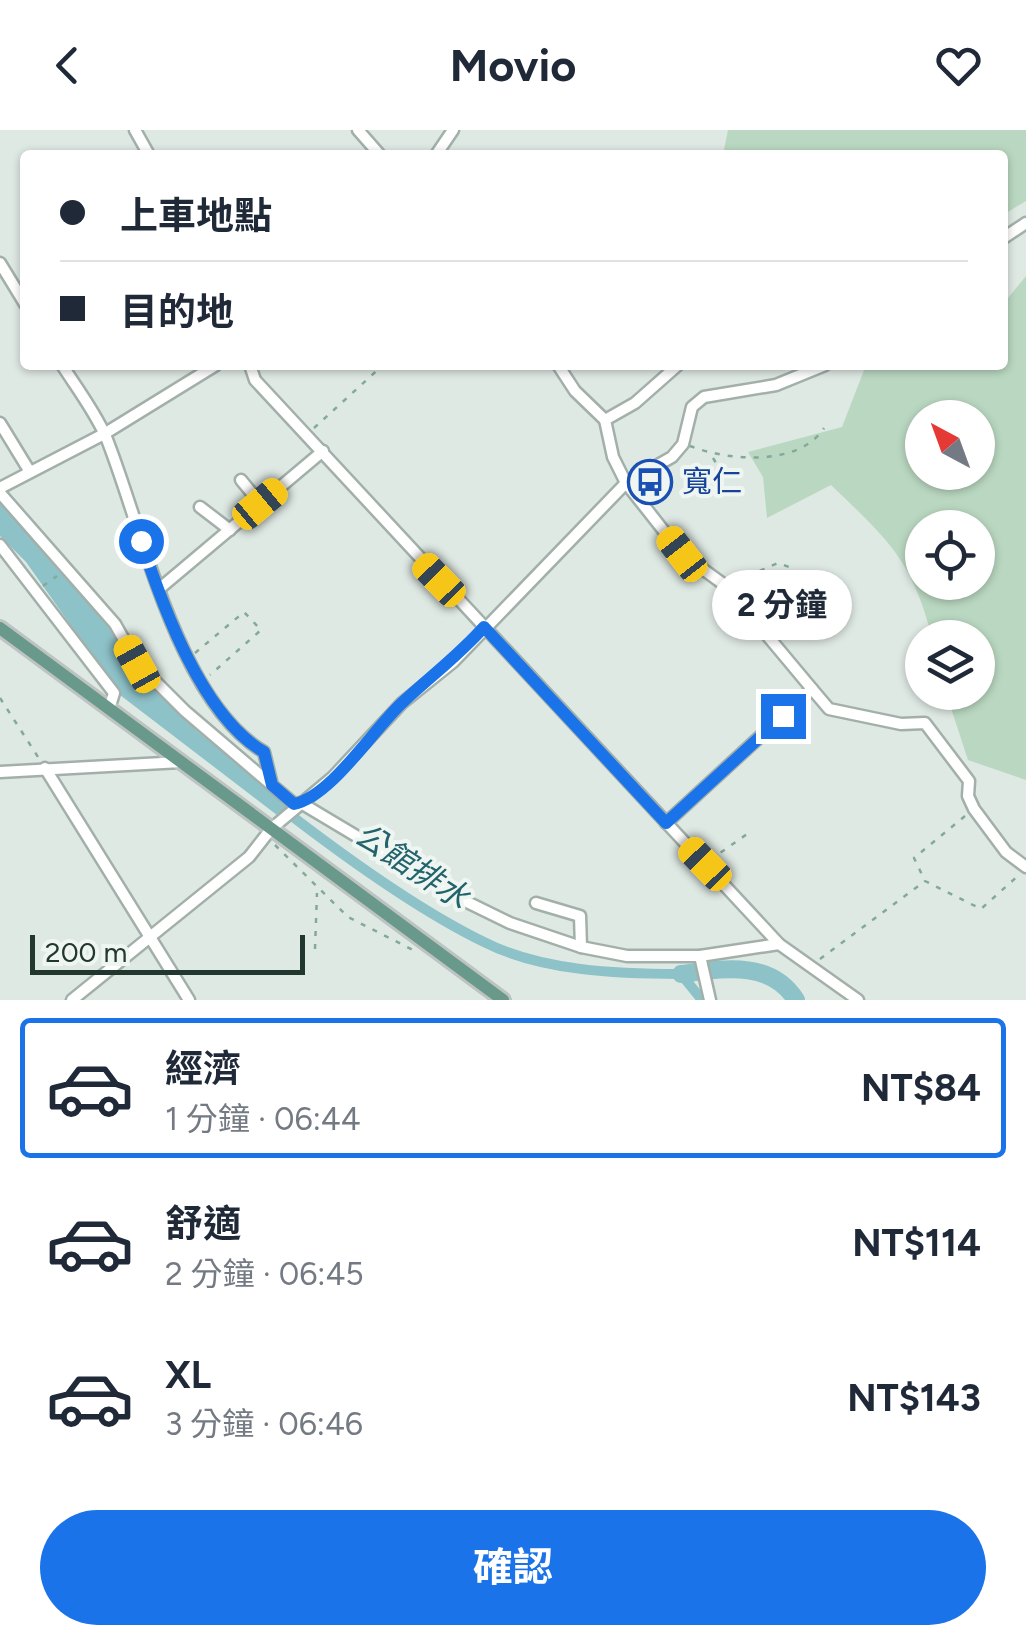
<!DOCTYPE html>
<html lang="zh-TW">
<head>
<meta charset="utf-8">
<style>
	body { margin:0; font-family:Figtree,"Noto Sans TC",sans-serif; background:#f6f6f7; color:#1f2937; height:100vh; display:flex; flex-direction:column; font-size:38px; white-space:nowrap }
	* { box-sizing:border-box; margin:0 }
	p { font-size:32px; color:#747a83 }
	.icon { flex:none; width:55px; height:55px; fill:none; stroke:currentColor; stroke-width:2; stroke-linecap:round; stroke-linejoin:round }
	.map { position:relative; height:870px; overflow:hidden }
	.side { display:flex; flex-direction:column; background:#fff; flex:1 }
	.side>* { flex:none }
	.guide { position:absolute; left:20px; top:20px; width:988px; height:220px; border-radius:10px; box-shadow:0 2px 8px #0004; display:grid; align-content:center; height:220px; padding:0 40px; background:#fff }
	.needle { width:65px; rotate:319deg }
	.controls { position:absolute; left:905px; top:270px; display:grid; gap:20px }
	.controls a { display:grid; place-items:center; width:90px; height:90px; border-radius:50%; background:#fff; box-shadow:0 2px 8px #0004; font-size:50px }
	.scale { position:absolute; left:30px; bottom:25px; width:275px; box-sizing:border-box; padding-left:10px; border:5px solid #223730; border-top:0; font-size:28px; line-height:35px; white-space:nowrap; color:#223730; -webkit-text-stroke:8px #eff6f2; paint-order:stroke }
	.end { position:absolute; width:45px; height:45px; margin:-22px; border:12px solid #1a73e8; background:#fff; box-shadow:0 0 0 5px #fff }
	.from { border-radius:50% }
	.bubble { position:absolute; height:70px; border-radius:35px; background:#fff; box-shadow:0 2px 8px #0004; font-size:32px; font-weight:700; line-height:70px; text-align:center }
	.car { position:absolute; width:30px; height:60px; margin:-30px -15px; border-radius:12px; box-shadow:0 0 8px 2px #0007; background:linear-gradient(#f5c518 24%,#345 0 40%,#f5c518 0 76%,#345 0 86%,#f5c518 0) }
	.guide b { display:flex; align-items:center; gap:35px; height:95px; font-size:38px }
	.guide b+b { border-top:2px solid #e0e1e3 }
	.guide i { width:25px; height:25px; background:#1f2937 }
	ul { padding:18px 0 0; list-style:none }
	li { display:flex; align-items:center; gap:30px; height:140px; margin:0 20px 15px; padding:0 20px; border:5px solid transparent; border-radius:10px }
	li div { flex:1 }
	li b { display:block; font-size:38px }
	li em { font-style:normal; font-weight:700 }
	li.active { border-color:#1a73e8 }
	li>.icon { width:90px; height:90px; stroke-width:1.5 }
	.primary-button { display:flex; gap:20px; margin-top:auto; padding:20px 40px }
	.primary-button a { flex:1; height:115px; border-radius:60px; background:#1a73e8; color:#fff; font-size:40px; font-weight:700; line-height:115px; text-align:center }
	header { display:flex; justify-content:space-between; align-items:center; height:130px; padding:0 40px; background:#fff; font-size:45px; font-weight:700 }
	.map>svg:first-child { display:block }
	.green { fill:#bad8c1; fill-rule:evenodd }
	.water { fill:#8dc2c8 }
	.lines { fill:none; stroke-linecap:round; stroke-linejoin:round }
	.canal { stroke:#8dc2c8; stroke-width:10 }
	.river { stroke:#8dc2c8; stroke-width:18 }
	.minor-casing { stroke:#a3b0aa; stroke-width:15 }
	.major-casing { stroke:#bdc3c1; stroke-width:18 }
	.path { stroke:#83a99b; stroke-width:2.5; stroke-dasharray:5 8; stroke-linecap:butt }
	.minor { stroke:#fff; stroke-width:10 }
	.major { stroke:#68998a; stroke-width:12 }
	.route { stroke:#1a73e8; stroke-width:12 }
	.labels { text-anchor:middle; stroke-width:8; stroke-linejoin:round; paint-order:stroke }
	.transit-label { font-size:30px; fill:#164399; stroke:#eff6f2; text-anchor:start }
	.water-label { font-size:32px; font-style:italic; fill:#23636b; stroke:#eff6f2 }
</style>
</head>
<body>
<header><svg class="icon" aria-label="back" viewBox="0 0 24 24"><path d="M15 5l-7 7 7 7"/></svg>Movio<svg class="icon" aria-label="heart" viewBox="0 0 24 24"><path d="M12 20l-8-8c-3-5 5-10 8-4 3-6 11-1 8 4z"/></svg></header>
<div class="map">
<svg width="1026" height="870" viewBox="0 0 1026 870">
	<rect width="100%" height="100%" fill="#dfe9e4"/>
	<g class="green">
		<path d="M728,0H1026V71L1003,85L1002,25H723Z"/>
		<path d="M1026,146V650L968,630L946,563L978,562V508L932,507C911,428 888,410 831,355L767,388L763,347L748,322L842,297L866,235H1002L1003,174ZM922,288H978V342H922ZM922,398H978V452H922Z"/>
	</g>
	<path class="water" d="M0,368L110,496L125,528L150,556L197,601L290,674L277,685L120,565L26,432L0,406Z"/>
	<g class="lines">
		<path class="canal" d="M284,680C341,724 420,781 484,812C541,841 618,844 681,844L702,870"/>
		<path class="river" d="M681,844C721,839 770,829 796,870"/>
		<defs>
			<g id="minor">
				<path d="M135,0L149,25"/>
				<path d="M358,0L380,25"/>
				<path d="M436,25L453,0"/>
				<path d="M1002,109L1026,93"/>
				<path d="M0,133L25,174"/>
				<path d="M62,235C77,258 95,282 106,307C142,396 177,571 264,622L272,655"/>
				<path d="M250,235L255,250L779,814L858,870"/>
				<path d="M558,235L575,261L605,290"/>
				<path d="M678,235L635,273L605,290L613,327L626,353L682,424L726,456L812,559"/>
				<path d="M0,293L30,342"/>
				<path d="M241,350L260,373"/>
				<path d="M0,358L104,304L216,235"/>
				<path d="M0,363L115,494L137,533L185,581L294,674L301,673L465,771L510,793L581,817L627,826H700L779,814"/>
				<path d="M200,377L230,400"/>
				<path d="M0,415L114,563L109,579"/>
				<path d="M159,459L323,321"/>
				<path d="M45,638L189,870"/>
				<path d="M0,642L181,632"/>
				<path d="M666,693L812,559L829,579L901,594L925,593L969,651L968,666L974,679L1006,722L1026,737"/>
				<path d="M536,773L580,786L581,817"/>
				<path d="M700,826L710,870"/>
				<path d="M72,870L249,727L271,699L333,647L402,573L453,532L626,353L672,327L683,314L692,277L704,267L776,255L825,235"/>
			</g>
			<path id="major" d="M0,498L503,870"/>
		</defs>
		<use href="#minor" class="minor-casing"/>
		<use href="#major" class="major-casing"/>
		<g class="path">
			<path d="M314,298L383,235"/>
			<path d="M690,316C728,331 799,337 824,298"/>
			<path d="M713,328L723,344"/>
			<path d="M736,451L778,433L792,438"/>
			<path d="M43,456L57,446"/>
			<path d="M195,523L244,482L261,500L210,545"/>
			<path d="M0,568L40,630"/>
			<path d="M965,686L914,728L925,751L981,779L1020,744"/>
			<path d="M275,715L348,787L417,822"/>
			<path d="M710,730L750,702"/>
			<path d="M315,819L317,763"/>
			<path d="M820,829L925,751"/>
		</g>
		<use href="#minor" class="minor"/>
		<use href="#major" class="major"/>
	</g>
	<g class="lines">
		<path class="route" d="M141,411C163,477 202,586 264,622L272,655L294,674C332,666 374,598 403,572C431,546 459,525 484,497L666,693L783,586"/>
	</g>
	<defs>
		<symbol id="bus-ring" viewBox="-11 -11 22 22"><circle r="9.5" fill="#eff6f2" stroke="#1a4fb4" stroke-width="1.5"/><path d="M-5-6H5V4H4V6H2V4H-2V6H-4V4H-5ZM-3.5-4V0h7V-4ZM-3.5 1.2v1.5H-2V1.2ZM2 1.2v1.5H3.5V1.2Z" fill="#1a4fb4"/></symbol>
	</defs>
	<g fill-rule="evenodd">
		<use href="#bus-ring" x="625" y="327" width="50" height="50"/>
	</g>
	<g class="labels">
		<g class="transit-label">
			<text x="682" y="362">寬仁</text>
		</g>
		<g class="water-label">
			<text transform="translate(412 736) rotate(33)" y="11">公館排水</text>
		</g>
	</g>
</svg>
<div class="controls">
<a><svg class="needle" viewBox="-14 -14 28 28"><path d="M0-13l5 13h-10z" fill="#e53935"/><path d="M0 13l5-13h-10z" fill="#747a83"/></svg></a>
<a><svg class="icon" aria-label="locate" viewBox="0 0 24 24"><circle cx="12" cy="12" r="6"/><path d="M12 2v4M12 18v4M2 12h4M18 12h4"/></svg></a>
<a><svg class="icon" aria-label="layers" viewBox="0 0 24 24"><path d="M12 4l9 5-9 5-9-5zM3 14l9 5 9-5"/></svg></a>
</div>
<div class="scale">200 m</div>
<i class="end from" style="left:141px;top:411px"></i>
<i class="end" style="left:783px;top:586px"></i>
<div class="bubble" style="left:712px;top:440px;width:140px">2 分鐘</div>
<i class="car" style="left:260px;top:374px;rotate:50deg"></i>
<i class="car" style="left:682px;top:424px;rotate:322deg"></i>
<i class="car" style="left:439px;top:450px;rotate:316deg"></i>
<i class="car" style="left:137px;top:534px;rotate:331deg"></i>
<i class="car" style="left:705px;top:734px;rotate:316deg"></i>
<div class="guide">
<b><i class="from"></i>上車地點</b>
<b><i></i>目的地</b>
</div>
</div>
<section class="side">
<ul>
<li class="active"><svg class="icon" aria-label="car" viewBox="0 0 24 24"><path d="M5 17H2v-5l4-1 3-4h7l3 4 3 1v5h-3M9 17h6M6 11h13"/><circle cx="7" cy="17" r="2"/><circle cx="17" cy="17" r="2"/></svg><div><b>經濟</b><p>1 分鐘 · 06:44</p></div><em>NT$84</em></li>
<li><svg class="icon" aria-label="car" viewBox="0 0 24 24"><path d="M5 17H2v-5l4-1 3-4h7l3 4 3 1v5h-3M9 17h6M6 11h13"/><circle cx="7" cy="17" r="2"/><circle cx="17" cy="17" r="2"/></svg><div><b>舒適</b><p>2 分鐘 · 06:45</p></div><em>NT$114</em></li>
<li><svg class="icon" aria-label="car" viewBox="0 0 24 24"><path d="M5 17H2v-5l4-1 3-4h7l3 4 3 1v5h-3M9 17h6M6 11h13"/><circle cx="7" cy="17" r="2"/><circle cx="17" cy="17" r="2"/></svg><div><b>XL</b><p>3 分鐘 · 06:46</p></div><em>NT$143</em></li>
</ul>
<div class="primary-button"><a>確認</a></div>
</section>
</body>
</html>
